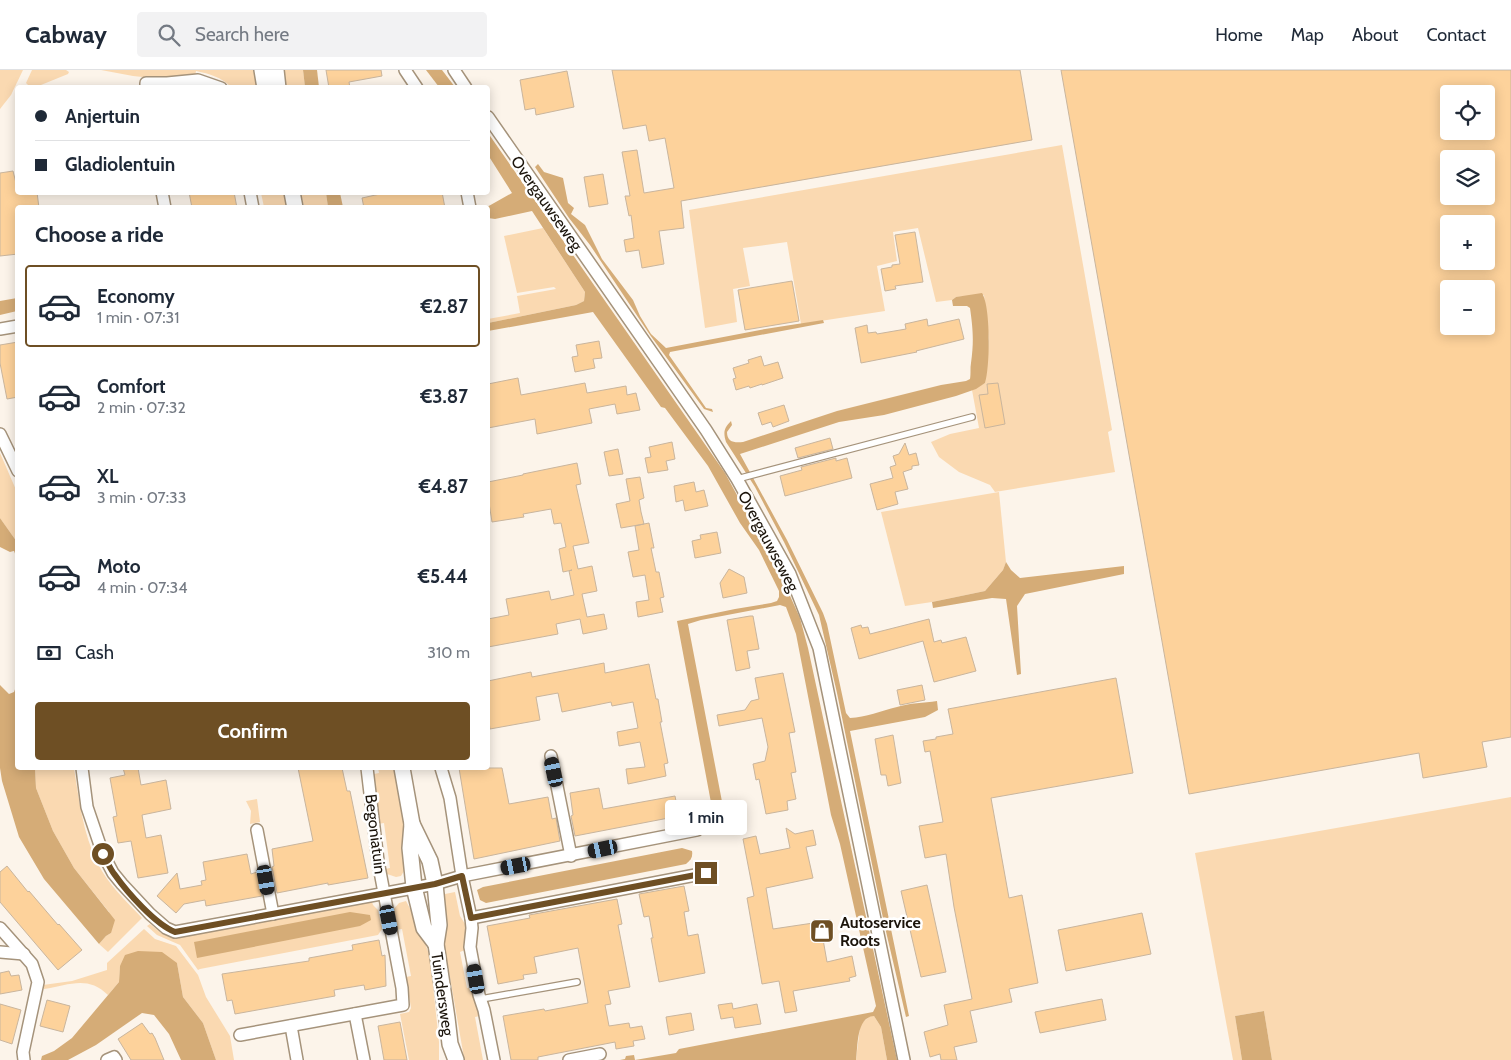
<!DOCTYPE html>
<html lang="en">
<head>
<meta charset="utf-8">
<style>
	body { margin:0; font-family:Cabin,sans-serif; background:#f2f2f3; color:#1f2937; height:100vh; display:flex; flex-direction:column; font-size:19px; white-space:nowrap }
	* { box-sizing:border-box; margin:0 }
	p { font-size:16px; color:#747a83 }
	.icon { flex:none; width:28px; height:28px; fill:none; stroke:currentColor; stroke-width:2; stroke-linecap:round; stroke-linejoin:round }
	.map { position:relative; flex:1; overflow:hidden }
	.panel { position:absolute; left:15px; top:135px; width:475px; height:565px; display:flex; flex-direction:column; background:#fff; border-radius:5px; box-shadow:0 2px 12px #0003 }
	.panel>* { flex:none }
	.banner { position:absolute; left:15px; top:15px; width:475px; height:110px; border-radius:5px; box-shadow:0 2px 12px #0003; display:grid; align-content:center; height:110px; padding:0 20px; background:#fff }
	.fabs { position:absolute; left:1440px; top:15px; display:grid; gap:10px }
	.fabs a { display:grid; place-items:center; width:55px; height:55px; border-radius:5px; background:#fff; box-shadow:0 2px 12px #0003; font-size:25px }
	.end { position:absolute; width:22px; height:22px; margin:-11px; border:6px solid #6e4f24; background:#fff; box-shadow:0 0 0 2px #fff }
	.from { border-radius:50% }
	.bubble { position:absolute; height:35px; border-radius:5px; background:#fff; box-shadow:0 2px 12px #0003; font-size:16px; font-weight:800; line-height:35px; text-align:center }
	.car { position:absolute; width:15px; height:30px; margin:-15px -8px; border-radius:6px; box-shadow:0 0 4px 1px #0007; background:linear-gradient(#222 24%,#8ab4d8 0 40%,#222 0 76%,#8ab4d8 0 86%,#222 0) }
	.banner b { display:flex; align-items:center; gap:18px; height:48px; font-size:19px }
	.banner b+b { border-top:1px solid #e0e1e3 }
	.banner i { width:12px; height:12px; background:#1f2937 }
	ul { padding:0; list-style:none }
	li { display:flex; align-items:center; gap:15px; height:82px; margin:0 10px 8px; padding:0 10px; border:2px solid transparent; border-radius:5px }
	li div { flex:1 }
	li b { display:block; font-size:19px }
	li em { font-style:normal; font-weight:800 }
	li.current { border-color:#6e4f24 }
	li>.icon { width:45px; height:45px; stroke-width:1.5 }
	h2 { padding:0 20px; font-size:22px; line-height:60px }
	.pay { display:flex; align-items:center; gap:12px; height:55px; padding:0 20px; font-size:19px }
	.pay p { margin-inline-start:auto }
	.primary-button { display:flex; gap:10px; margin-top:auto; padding:10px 20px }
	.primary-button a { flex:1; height:58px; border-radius:5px; background:#6e4f24; color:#fff; font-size:20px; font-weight:800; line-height:58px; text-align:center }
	header { display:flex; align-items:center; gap:30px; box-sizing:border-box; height:70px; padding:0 25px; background:#fff; border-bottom:1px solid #e0e1e3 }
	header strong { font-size:24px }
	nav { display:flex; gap:28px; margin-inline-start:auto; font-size:18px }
	.search { width:350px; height:45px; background:#f2f2f3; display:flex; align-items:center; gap:12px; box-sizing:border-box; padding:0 18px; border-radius:5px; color:#747a83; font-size:19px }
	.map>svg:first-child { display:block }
	.green { fill:#fad9b1 }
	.water { fill:#d5ac77 }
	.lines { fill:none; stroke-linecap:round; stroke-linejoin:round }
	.stream { stroke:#d5ac77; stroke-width:4.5 }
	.building { fill:#fdd29b; stroke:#c9b59d; fill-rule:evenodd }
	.lane-casing { stroke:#a5937b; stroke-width:8 }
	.street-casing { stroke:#a5937b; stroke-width:14 }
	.secondary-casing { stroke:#a5937b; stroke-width:18 }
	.lane { stroke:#fff; stroke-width:5.5 }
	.street { stroke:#fff; stroke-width:11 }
	.secondary { stroke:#fff; stroke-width:15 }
	.route { stroke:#6e4f24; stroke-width:6 }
	.labels { text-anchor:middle; stroke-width:5; stroke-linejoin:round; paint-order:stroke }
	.street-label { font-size:16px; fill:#1b140b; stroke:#fff }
	.poi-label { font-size:16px; font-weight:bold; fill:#1b140b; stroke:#fff; text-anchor:start }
</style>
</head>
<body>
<header>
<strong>Cabway</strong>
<div class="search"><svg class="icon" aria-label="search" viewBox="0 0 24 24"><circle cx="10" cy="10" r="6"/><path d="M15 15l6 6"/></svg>Search here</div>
<nav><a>Home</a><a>Map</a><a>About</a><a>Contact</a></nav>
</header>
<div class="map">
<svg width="1511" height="990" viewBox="0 0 1511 990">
	<rect width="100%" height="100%" fill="#fcf4ea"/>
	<g class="green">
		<path d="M0,0H23L11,25L0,39Z"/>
		<path d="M32,0H66L69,2L68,4L36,17L31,18L26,13Z"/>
		<path d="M101,0H253L259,17H231C221,7 210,4 196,1L195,7L162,9L133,6Z"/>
		<path d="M281,0H303L305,17H284Z"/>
		<path d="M1062,75L1112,360L1108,362L1115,402L995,422L990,415L959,402L939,387L931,372L950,364L979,358L972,320L985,313L989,271L984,225L956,227L952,230L936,232L918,158L893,162L897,191L877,196L885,241L801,254L787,172L743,178L750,216L733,219L737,252L705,258L689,140Z"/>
		<path d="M261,123H285L288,137H264Z"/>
		<path d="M301,123H326L328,137H304Z"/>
		<path d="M543,158L585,222L584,231L576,235L488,253V249L520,243L517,226L556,219L554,217L517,223L504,166Z"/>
		<path d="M0,383L17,422V472L0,448Z"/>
		<path d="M999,422L1006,492L1003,500L985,521L932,532L905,536L881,442Z"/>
		<path d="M35,698H74C79,730 83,764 98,794C108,814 126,831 142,848L108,882L99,874L106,866L111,863L109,842L74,798L53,761L36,718Z"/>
		<path d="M378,698H394L405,756L404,801L401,806L396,807L387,804L385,799L390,798L384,753L378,754L374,704L379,703Z"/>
		<path d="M1511,727V990H1272L1264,941L1235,946L1242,990H1233L1195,783Z"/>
		<path d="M257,729L260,752L250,754L251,741L246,731Z"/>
		<path d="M455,822L460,846L467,857L465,868V880L460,882L467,918L472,917L480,946L475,947L483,990H464L463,982L444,873L445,824Z"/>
		<path d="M369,831L372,832L373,835L378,840L382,859L378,865L200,899L198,900L180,875L157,865L147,856L150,854L161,863L172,868Z"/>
		<path d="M406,831L419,856L430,887L439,972V990H409L400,944L409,942L411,938L406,907L411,906L402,859L396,860L393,840L399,833Z"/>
		<path d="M144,859L155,869L176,876L198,905L206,927L230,966L234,990H216L203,953L183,927L177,893L120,896L119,912L108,925C88,905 69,915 44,919L43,915L72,911L107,900V893Z"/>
		<path d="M870,946H874L881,957L887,990H856L860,957L862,953Z"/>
	</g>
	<g class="water">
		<path d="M303,0H317L319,17H305Z"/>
		<path d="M426,0H442L455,17H439Z"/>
		<path d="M488,63L725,403L774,493L791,528L800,548L808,578L897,990H887L881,957L874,946C856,947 858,977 856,990H620L625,989L626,986L634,985L635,990L676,983L679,979L873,942L876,936L840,774L831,745L796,564L786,537L780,535L701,550L688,554L724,742L723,753L715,754L677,551L735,539L771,533L777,531L779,527V521L759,480L740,453L708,396L665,338L661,337L593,242L488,261V253L576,235L584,231L585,222L532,141L495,149L488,148V138L481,137L484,136L487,137L512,123L488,85Z"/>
		<path d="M538,94L544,102L563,108L568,133L574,138L571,144L585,155L602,189L633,230L640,246L651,264L666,278L765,259L823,250L824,253L670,282L669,285L706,338L712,339L713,342L704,339L650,265L590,175L569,148L535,97Z"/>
		<path d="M326,123H340L343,137H328Z"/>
		<path d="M982,223C991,237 990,297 985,313L976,319L956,326L884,345L839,352L740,384L787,470L823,543L827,554L846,643L850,648C866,647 881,641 897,637C909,633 924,633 937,631L938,640L925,647L850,661L909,946L906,947L884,853L837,623L819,545L784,472L755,417L726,372C723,362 724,358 731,351L732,355L727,362C727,372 734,373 743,372L837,341L941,315L966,311L970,309C971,303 970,298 971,293C974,271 973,259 970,238L967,236H953L952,230L956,227Z"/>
		<path d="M17,228V241L0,245V231Z"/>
		<path d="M0,448L17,472V480L10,482L0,477Z"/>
		<path d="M1006,492L1011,500L1020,508L1124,496V504L1025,524L1017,536L1021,604L1017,605L1006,529L992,528L933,538L932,532L985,521L1003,500Z"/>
		<path d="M17,614L18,698H35L36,718L53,761L74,798L115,850L111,863L106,866L99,874L44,809L19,767L2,711L0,698V615L9,624L14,622Z"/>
		<path d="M682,778L692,781C693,787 691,790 686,794L486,833L480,830L477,820L483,817Z"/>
		<path d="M350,842L370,845L371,850L360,856L197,888L194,872Z"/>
		<path d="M138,881L162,882L177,893L183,927L203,953L216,990H181L169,964L154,945L142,943L96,975L68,990H41L42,986L54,981L72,968L119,912L120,896L125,885Z"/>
		<path d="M1264,941L1272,990H1242L1235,946Z"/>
	</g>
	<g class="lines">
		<path class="stream" d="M12,476L16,480L18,485"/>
	</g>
	<g class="building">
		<path d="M326,0H381L382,6L349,12L350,18H329Z"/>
		<path d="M612,0H1020L1032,70L681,131L684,158L659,161L664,194L642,198L639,180L626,182L624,170L634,168L631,145L629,146L625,126H630L622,82L637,80L644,123L674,118L665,68L649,71L646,55L623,59Z"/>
		<path d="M1061,0H1511V667L1482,672L1487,697L1423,708L1419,683L1189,724ZM1449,24H1486V61H1449ZM1449,89H1486V126H1449ZM1449,154H1486V191H1449ZM1449,219H1486V256H1449Z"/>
		<path d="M567,1L574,37L536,45L535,38L525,40L520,10Z"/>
		<path d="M13,101L16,113H18V122H37L39,138H18V184L0,186V103Z"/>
		<path d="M603,104L608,134L589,137L584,107Z"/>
		<path d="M189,122H234L237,138H192Z"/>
		<path d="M389,122H442L445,138H364L362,128Z"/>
		<path d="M915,162L923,212L895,216L896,219L885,221L881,199L892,197V195L900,194L895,165Z"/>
		<path d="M792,211L799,251L745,260L738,220Z"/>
		<path d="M927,249L928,256L959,249L964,269L916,281L917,282L861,293L855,258L867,255L868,263L876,262L877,264L906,259L905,254Z"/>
		<path d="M599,271L602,288L593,289L595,298L575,302L572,287L578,286L576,275Z"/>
		<path d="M18,272V327L7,329L0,293V275Z"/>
		<path d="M761,286L764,296L778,292L783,308L762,315V314L750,318L749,316L736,320L733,309L736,308L733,298L749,293L748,290Z"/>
		<path d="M518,308L521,325L585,313L587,323L626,316L627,325L636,323L640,340L617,344L615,334L589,339L592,353L537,364L535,349L488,358V314Z"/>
		<path d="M998,313L1005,354L985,358L979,325L988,324L987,314Z"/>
		<path d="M784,335L789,351L773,357L771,352L762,355L758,343Z"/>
		<path d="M830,368L833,379L798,388L795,378Z"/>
		<path d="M672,372L675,389L666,391L668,400L648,403L645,388L651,387L649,377Z"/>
		<path d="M905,373L909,385L916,383L919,395L912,396V399L903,402L908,419L895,422L898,434L877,440L870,414L893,408L890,397L896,395L893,386L899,384Z"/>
		<path d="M618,379L623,404L609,406L604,382Z"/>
		<path d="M836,388V391L847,388L852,408L785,426L780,406L802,400L801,397Z"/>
		<path d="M577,393L581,414L576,415L589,473L573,476L578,499L592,496L597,521L582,524L587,547L604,544L607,559L583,564L580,549L556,554L558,564L488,577V549L509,545L506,529L549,521L551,530L574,525L569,501L572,500L563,502L559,479L566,477L561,453L554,454L551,439L523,444L524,447L492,452L489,433L488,434V412L523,405V404Z"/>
		<path d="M640,407L644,428L639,430L641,442L644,454L649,453L654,478H651L656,502H659L664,527L660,528L663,542L638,547L636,532L649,530L645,505L633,507L628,482L639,480L635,456L644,454L621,458L616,434L630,431L626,409Z"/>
		<path d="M694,412L696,422L704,420L708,436L685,441L683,430L676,432L674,416Z"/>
		<path d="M717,462L721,483L695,488L692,471L701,469L700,465Z"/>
		<path d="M729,499L744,507L747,523L723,528L720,513Z"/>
		<path d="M750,546H753L759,579L747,581L750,598L736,601L727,550Z"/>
		<path d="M929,549L934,572L941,570L942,573L966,567L976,601L934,612L923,571L859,589L851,558L861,555L862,558L868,557L870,564Z"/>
		<path d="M604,593L605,603L649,594L656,629H658L662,652H660L668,693L664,694L666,706L628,714L626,699L645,697L640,672L619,676L617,662L638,658L633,632L612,636L611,632L562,642L558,623L536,627L540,650L490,659L488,644V611L531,602L532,607Z"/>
		<path d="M783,603L795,662L789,663L796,702L791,703L796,729L787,731L788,740L766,744L759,709L756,710L753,694L765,691L768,677L762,648L719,656L717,645L745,640L751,631L759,629L755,608Z"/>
		<path d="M1116,608L1133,703L991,728L1009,828L1022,825L1038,913L1009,919L1012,932L970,941L977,972L954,977L957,990H941L940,984L930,987L924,962L948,955L944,935L972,929L954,837L946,784L925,788L919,756L943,752L930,681L925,682L923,671L936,669V667L953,664L948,639Z"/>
		<path d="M922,615L925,630L900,635L897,620Z"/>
		<path d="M893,665L901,713L888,716L886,705H881L875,669Z"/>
		<path d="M123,698H138L141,715L166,710L171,739L142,745L146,768L161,765L168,803L138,808L131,771L118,773L113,747L117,746L110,708L125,705Z"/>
		<path d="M298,698H342L347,721H350L368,808L328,815V813L277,823L272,797L274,796L272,779L313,771Z"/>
		<path d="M459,698H502L509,734L548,727L552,749L556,748L560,771L474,789Z"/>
		<path d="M599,718L603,739L675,726L679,746L575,766L571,746L573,745L570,723Z"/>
		<path d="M786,758L795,764L813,760L816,775L806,777L813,808L766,818L773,859L820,852L827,892L852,886L856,906L849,908L850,911L793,921L797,941L785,943L779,911L762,914L747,828L754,826L743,769L756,766L760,784L790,778Z"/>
		<path d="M247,784L251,804L257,802L262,826L206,836L205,830L184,834L176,843L157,826L177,803L180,819L202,815L201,811L206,810L203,792Z"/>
		<path d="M7,796L28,822L29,821L58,855L59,854L82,880L58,900L0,832V802Z"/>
		<path d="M927,815L946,902L921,907L901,821Z"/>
		<path d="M684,816L689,841L684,842L688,866L698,864L705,903L659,912L651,868H653L649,846L644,847L639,824Z"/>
		<path d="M617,829L622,854L618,855L630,917L608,921L611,934L605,935L609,956L629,953L630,958L642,956L645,969L633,971L634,976L616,979L615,972L538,987V990H511L503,946L544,939L545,941L588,933L578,878L534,887L537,903L523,905L524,909L498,914L487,856L530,848L529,845Z"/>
		<path d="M1142,843L1151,884L1066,901L1058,860Z"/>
		<path d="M379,870L382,886L385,885L386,916L365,920L364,915L334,920L335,926L235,944L232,930L227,931L222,904L309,891V888L353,880L352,875Z"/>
		<path d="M9,901L11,906L19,905L22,920L0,924V903Z"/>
		<path d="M1102,929L1106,950L1040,963L1035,942Z"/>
		<path d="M47,930L70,936L63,962L40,956Z"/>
		<path d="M732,933L733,939L757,934L761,954L735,958L733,947L721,949L718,935Z"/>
		<path d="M0,934L21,940L12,974L0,970Z"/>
		<path d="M691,943L694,960L669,965L666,947Z"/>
		<path d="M400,952L407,990H384L378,956Z"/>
		<path d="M142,953L150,964L152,963L155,968L164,990H131L118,969Z"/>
	</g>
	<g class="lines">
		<defs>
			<g id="lane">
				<path d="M737,409L972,347"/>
				<path d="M481,929L577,912"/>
			</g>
			<g id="street">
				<path d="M405,0L417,18"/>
				<path d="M454,0L466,18"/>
				<path d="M146,18V13H167L198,10L221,18"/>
				<path d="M488,47L706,360L737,409L790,504L819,578L904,990"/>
				<path d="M162,122L165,138"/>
				<path d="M250,122L253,138"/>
				<path d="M467,122L470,138"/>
				<path d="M0,259L18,256"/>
				<path d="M0,364L18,401"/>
				<path d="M551,686L571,786"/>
				<path d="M82,698L87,737L103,784L113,803L122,814L150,844L166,858L175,862L435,814L462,806L697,760"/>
				<path d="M441,698L450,728L462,806L471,848L472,858L470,877L479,925L484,940L494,990"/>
				<path d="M257,760L273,844"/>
				<path d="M471,848L706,803"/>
				<path d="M0,858L32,894L38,912L23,982L24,990"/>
				<path d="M0,882L24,884"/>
				<path d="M355,944L364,990"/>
				<path d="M291,956L297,990"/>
				<path d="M240,965L403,935L402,918L378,791L367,698"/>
				<path d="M107,990L114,987L116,990"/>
				<path d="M569,990L600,984"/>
			</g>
			<g id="secondary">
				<path d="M262,0L265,18"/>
				<path d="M276,0L278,18"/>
				<path d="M292,122L295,138"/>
				<path d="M402,698L412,754L410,778L414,817L424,858L436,874"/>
				<path d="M412,754L430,791L435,814L439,855L436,874L447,948L450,974L456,990"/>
			</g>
		</defs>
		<use href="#lane" class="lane-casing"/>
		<use href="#street" class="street-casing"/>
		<use href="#secondary" class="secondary-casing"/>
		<use href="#lane" class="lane"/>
		<use href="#street" class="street"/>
		<use href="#secondary" class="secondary"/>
	</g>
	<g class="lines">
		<path class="route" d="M103,784C107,791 110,799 115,805C127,822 155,854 175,862L435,814L462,806L471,848L706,803"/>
	</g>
	<defs>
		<symbol id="shop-square" viewBox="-11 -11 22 22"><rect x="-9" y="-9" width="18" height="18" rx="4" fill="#6e4f24" stroke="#fff"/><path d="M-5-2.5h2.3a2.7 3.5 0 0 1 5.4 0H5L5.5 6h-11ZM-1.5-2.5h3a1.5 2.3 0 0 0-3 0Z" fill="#fff"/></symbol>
	</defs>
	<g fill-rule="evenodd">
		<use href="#shop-square" x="808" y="847" width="28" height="28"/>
	</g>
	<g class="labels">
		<g class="street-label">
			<text transform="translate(547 133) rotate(55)" y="6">Overgauwseweg</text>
			<text transform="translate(769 471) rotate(62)" y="6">Overgauwseweg</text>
			<text transform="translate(376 764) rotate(83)" y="6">Begoniatuin</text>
			<text transform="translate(443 924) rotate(82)" y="6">Tuindersweg</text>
		</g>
		<g class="poi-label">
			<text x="840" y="858">Autoservice<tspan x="840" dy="18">Roots</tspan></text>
		</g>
	</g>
</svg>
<div class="fabs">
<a><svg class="icon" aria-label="locate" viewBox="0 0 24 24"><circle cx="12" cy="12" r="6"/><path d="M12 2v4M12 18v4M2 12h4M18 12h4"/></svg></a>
<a><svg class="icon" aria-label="layers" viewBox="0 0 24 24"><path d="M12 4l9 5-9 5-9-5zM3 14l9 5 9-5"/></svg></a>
<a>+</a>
<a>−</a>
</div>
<i class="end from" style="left:103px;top:784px"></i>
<i class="end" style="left:706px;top:803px"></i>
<div class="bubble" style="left:665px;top:730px;width:82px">1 min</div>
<i class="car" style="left:554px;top:702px;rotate:348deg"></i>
<i class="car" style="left:603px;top:779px;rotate:258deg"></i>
<i class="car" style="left:516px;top:796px;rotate:259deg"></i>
<i class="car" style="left:266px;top:810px;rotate:170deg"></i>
<i class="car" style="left:389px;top:850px;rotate:169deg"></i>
<i class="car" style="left:476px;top:909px;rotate:350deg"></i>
<div class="banner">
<b><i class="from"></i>Anjertuin</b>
<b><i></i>Gladiolentuin</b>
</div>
<section class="panel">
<h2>Choose a ride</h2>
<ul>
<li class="current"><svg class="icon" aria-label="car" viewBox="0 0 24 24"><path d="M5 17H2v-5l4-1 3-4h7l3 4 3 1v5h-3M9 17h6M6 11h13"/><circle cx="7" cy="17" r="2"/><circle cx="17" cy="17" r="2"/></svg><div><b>Economy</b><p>1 min · 07:31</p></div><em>€2.87</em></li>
<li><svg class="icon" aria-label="car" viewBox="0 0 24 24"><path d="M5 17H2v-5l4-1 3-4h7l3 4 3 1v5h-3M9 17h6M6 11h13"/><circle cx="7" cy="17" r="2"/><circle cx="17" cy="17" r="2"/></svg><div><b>Comfort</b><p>2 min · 07:32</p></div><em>€3.87</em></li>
<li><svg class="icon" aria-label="car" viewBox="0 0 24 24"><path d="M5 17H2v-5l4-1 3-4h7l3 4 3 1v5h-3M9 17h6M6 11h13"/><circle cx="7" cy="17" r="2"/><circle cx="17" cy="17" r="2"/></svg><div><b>XL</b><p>3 min · 07:33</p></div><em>€4.87</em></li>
<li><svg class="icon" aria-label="car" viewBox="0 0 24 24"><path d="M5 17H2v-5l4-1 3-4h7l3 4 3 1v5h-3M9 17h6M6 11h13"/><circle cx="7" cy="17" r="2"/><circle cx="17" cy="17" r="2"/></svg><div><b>Moto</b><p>4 min · 07:34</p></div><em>€5.44</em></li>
</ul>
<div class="pay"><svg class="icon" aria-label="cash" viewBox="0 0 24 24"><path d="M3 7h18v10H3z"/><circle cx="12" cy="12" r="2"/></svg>Cash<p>310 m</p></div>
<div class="primary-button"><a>Confirm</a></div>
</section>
</div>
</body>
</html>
